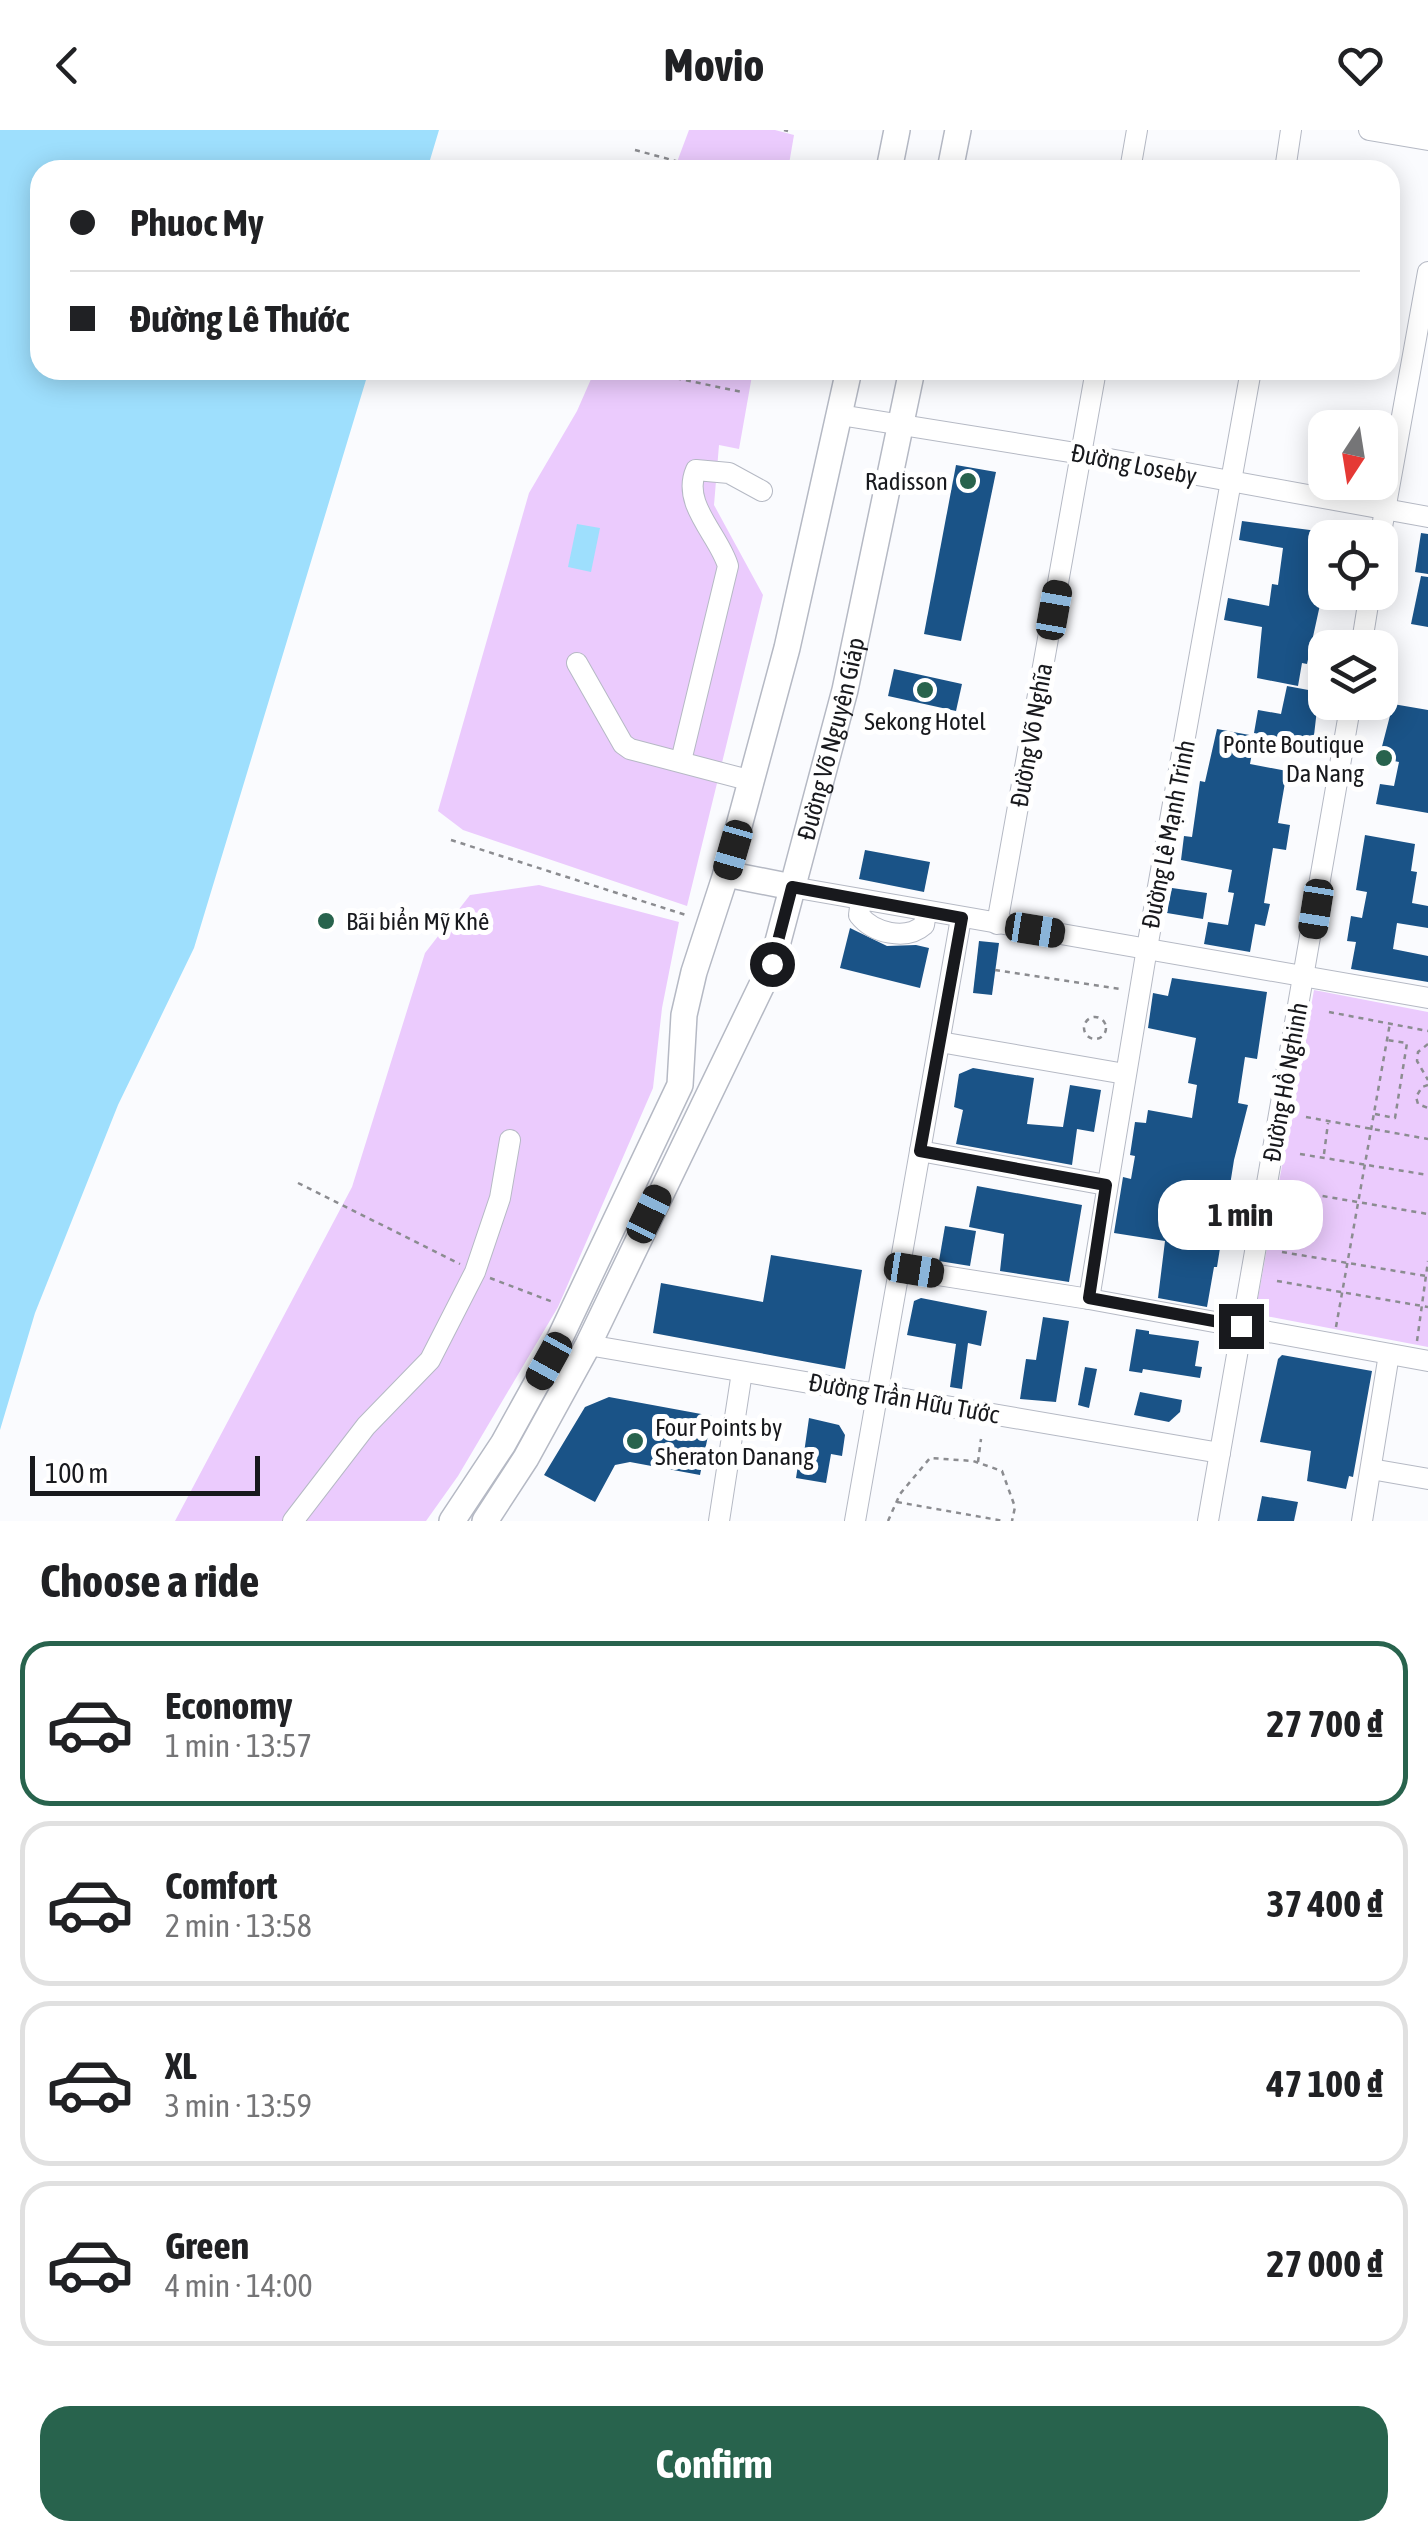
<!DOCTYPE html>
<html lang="en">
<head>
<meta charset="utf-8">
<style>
	body { margin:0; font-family:"Asap Condensed",sans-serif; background:#f6f6f6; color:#202124; height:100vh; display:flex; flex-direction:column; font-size:38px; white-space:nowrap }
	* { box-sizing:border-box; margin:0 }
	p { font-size:32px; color:#757577 }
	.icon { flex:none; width:55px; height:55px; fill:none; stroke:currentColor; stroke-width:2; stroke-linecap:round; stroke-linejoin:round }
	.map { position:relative; height:1391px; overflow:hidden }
	.details { display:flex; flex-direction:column; background:#fff; flex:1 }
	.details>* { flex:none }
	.top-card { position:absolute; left:30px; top:30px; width:1370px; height:220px; border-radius:30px; box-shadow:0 5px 25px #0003; display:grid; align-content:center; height:220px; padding:0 40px; background:#fff }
	.needle { width:65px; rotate:192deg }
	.fabs { position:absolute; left:1308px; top:280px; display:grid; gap:20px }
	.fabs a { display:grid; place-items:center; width:90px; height:90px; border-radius:20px; background:#fff; box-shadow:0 5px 25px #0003; font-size:50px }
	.scale { position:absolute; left:30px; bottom:25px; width:230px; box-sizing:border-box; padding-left:10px; border:5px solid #18191d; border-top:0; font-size:28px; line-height:35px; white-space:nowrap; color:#18191d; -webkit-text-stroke:8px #fff; paint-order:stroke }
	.end { position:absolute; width:45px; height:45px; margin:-22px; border:12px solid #18191d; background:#fff; box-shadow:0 0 0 5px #fff }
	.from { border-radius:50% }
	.bubble { position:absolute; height:70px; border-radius:30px; background:#fff; box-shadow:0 5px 25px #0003; font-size:32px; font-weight:700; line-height:70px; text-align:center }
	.car { position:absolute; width:30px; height:60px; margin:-30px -15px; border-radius:12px; box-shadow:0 0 8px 2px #0007; background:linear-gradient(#222 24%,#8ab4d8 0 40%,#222 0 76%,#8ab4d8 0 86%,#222 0) }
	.top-card b { display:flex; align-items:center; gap:35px; height:95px; font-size:38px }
	.top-card b+b { border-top:2px solid #e0e0e0 }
	.top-card i { width:25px; height:25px; background:#202124 }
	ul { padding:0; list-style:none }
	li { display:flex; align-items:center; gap:30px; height:165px; margin:0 20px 15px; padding:0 20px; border:5px solid #e0e0e0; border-radius:30px }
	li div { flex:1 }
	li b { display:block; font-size:38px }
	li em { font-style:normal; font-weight:700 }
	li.active { border-color:#28634d }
	li>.icon { width:90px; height:90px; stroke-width:1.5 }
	h2 { padding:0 40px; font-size:45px; line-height:120px }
	.button { display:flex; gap:20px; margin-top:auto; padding:20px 40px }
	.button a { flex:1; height:115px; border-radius:30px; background:#28634d; color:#fff; font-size:40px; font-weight:700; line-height:115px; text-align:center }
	header { display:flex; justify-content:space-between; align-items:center; height:130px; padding:0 40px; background:#fff; font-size:45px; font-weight:700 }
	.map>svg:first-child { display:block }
	.green { fill:#ebcbfd }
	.water { fill:#9edffd }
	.building { fill:#1a5387 }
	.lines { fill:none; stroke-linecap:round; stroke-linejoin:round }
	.minor-casing { stroke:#b5b9c4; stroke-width:22 }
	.major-casing { stroke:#b5b9c4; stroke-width:28 }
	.path { stroke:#8b8c90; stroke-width:2.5; stroke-dasharray:5 5; stroke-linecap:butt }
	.minor { stroke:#fff; stroke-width:20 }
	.major { stroke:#fff; stroke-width:25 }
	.route { stroke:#18191d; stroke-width:12 }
	.poi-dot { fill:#28634d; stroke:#fff; stroke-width:4 }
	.labels { text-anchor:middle; stroke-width:10; stroke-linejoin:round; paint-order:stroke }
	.street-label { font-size:25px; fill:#18191d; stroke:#fff }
	.poi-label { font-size:25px; fill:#18191d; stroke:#fff; text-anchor:end }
</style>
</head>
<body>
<header><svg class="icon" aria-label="back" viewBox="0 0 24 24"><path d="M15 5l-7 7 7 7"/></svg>Movio<svg class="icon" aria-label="heart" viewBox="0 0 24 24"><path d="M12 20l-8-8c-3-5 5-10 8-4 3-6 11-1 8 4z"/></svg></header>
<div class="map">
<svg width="1428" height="1391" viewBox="0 0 1428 1391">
	<rect width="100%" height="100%" fill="#fafbfe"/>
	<g class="green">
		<path d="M689,0H775L794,5L788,40H674Z"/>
		<path d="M595,240H753L739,319L719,315L714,375L763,465L687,776L463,700L438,681L529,363L577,281Z"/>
		<path d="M539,755L679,792L662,878L653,958L558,1177L458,1346L426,1391H175L352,1057L425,823L470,765Z"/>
		<path d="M1314,860L1428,882V1217L1255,1184Z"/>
	</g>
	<g class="water">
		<path d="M0,0H439L427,40H40V240H369L194,818L118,975L35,1183L0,1300Z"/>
		<path d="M577,394L600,398L591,442L568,437Z"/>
	</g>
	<g class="building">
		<path d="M956,335L996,342L961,511L924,504Z"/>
		<path d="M1242,391L1325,402V452L1307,534L1302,533L1298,556L1257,548L1262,497L1224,490L1228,468L1269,476L1272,454L1278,455L1283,418L1239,410Z"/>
		<path d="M1421,403L1428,404V444L1415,442Z"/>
		<path d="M1421,446L1428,447V497L1411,494Z"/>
		<path d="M894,539L962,554L956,581L888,566Z"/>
		<path d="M1287,556L1319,562L1313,614L1254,603L1258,580L1281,584Z"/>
		<path d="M1393,574L1428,580V683L1376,674L1380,654L1394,656L1399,632L1379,628Z"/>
		<path d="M1217,599L1255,606L1250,634L1287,641L1278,693L1290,695L1286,720L1273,718L1264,773L1270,774L1265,796L1255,794L1250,822L1204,814L1208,792L1228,795L1234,763L1228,762L1232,740L1181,730L1184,706L1192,707L1200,651L1205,652Z"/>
		<path d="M1365,705L1415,714L1411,741L1417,742L1412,773L1428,776V798L1397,793L1393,819L1428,826V852L1351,839L1356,812L1347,811L1351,786L1362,788L1367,762L1356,760Z"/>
		<path d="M865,720L930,732L924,762L859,749Z"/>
		<path d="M1172,758L1207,763L1203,789L1167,783Z"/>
		<path d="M850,798L887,816L916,815L929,818L920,858L840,838Z"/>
		<path d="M979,811L999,813L992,865L973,863Z"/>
		<path d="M1172,848L1267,862L1257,929L1245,927L1238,973L1248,975L1234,1030L1217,1137H1214L1207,1177L1158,1168L1165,1111L1114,1103L1123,1047L1131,1049L1135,1026L1130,1025L1135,992L1146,993L1148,980L1192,988L1197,955L1188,953L1196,908L1148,898L1153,863L1168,866Z"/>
		<path d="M973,938L1034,948L1027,994L1063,997L1070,955L1101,960L1094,1002L1077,999L1072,1035L956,1014L963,980L954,977L959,944Z"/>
		<path d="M977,1056L1082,1075L1069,1152L1000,1141L1004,1104L969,1097Z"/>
		<path d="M945,1096L976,1101L970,1136L939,1131Z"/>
		<path d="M771,1125L862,1140L845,1239L653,1203L661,1153L763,1172Z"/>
		<path d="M921,1168L987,1181L981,1216L968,1213L962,1259L950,1257L956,1214L907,1205L914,1171Z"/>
		<path d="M1043,1187L1069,1191L1056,1272L1020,1269L1026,1229L1036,1230Z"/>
		<path d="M1136,1199L1149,1201V1204L1199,1211L1195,1236L1202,1237L1200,1248L1143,1239L1142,1243L1129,1241Z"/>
		<path d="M1282,1225L1372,1241L1353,1347L1349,1346L1346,1359L1307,1351L1311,1321L1260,1312L1278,1229Z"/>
		<path d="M1085,1237L1097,1239L1089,1278L1078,1275Z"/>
		<path d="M1140,1262L1182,1270L1180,1282L1169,1292L1134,1285Z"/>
		<path d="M609,1267L712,1286L700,1345L630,1332L615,1335L595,1372L544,1345L585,1277Z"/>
		<path d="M809,1288L839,1295L845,1305L842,1326L831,1324L826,1353L796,1348L800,1322L804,1323Z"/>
		<path d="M1262,1366L1298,1372L1294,1391H1257Z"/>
	</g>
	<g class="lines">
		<defs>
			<g id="minor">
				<path d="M1369,0L1428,10"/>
				<path d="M1130,40L1137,0"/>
				<path d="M1285,40L1291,0"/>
				<path d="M840,285L1082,324L1428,387"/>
				<path d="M1380,408L1428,142"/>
				<path d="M1361,518L1370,462"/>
				<path d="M577,533L623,614L630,619L752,651"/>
				<path d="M681,631L728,436C719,405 681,374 696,340L729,343L762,361"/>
				<path d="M792,757L1428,868"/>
				<path d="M861,770L859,785C873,803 906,811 924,795L926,782"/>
				<path d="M997,794L1096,240"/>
				<path d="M940,912L1125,944"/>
				<path d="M920,1021L1106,1055"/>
				<path d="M900,1139L1089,1169L1428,1231"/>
				<path d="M1089,1169L1147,818L1251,240"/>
				<path d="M588,1215L1220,1323"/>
				<path d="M1371,1339L1428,1349"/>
				<path d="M293,1391L366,1296L430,1230L475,1142L500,1068L510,1010"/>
				<path d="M719,1391L742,1242"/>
				<path d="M855,1391L961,788"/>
				<path d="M1208,1391L1351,572"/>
				<path d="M1362,1391L1389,1224"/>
			</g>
			<g id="major">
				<path d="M889,40L897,0"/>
				<path d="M950,40L958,0"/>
				<path d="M726,744L792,757"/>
				<path d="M452,1391L503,1314L549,1231L680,955L684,885L694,842L726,744L787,518L849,240"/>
				<path id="s1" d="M485,1391L526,1328L588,1215L772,834L845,560L912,240"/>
			</g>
		</defs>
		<use href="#minor" class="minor-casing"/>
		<use href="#major" class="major-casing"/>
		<g class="path">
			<path d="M784,0L788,1"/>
			<path d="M635,20L709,40"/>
			<path d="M637,240L742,262"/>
			<path d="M451,710L689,786"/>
			<path d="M995,840L1120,859"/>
			<path d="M1329,882L1428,901"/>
			<circle cx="1095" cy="898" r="11"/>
			<path d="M1428,914L1418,922L1417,931L1428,950"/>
			<path d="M1428,955L1422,957L1416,967L1418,974L1428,978"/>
			<path d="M1375,984L1395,988L1407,913L1387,910"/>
			<path d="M1306,987L1428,1009"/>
			<path d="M1300,1024L1428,1045"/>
			<path d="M1324,1024L1328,993"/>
			<path d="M298,1053L460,1134"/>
			<path d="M1293,1061L1428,1084"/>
			<path d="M1282,1122L1426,1146"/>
			<path d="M490,1148L553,1172"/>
			<path d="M1277,1151L1428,1177"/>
			<path d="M1336,1197L1390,893"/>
			<path d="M1417,1211L1428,1131"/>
			<path d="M978,1332L981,1309"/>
			<path d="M897,1372L1004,1391"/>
			<path d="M888,1391L900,1364L930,1328L973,1331L1002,1341L1015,1377L1012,1391"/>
		</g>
		<use href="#minor" class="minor"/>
		<use href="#major" class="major"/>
	</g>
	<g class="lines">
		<path class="route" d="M772,834L792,757L962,788L920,1021L1106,1055L1089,1168L1241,1196"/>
	</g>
	<g class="poi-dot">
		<circle cx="968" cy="351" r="10"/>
		<circle cx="925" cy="560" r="10"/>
		<circle cx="1384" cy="628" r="10"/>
		<circle cx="326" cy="791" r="10"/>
		<circle cx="635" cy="1311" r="10"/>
	</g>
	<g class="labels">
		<g class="street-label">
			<text transform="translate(1134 334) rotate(11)" y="9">Đường Loseby</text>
			<text transform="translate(1031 605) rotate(-80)" y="9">Đường Võ Nghĩa</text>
			<text dy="9" stroke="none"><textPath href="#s1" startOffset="860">Đường Võ Nguyên Giáp</textPath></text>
			<text transform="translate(1168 704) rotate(-79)" y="9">Đường Lê Mạnh Trinh</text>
			<text transform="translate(1285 952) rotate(-80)" y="9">Đường Hồ Nghinh</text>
			<text transform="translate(904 1268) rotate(10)" y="9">Đường Trần Hữu Tước</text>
		</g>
		<g class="poi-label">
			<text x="948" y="360">Radisson</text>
			<text x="925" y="600" text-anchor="middle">Sekong Hotel</text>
			<text x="1364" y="623">Ponte Boutique<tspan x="1364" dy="29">Da Nang</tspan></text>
			<text x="346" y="800" text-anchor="start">Bãi biển Mỹ Khê</text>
			<text x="655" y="1306" text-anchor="start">Four Points by<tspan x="655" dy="29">Sheraton Danang</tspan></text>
		</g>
	</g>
</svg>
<div class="fabs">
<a><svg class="needle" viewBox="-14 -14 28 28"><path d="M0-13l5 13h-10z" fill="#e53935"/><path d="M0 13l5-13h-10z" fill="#757577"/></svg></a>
<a><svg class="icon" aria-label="locate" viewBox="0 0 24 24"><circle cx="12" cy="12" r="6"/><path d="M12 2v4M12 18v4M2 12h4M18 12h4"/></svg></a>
<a><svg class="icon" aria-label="layers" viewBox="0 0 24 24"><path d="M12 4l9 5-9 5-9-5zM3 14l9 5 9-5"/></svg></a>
</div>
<div class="scale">100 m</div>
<i class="end from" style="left:772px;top:834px"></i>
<i class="end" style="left:1241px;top:1196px"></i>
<div class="bubble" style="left:1158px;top:1050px;width:165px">1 min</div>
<i class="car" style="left:1054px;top:480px;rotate:10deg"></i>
<i class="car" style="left:733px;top:720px;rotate:196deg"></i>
<i class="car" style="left:1316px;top:779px;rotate:189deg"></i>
<i class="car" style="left:1035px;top:800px;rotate:99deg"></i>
<i class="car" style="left:649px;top:1084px;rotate:26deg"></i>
<i class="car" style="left:914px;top:1140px;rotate:99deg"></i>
<i class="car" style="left:549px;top:1231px;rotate:209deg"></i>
<div class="top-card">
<b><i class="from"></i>Phuoc My</b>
<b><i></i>Đường Lê Thước</b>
</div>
</div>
<section class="details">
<h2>Choose a ride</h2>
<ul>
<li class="active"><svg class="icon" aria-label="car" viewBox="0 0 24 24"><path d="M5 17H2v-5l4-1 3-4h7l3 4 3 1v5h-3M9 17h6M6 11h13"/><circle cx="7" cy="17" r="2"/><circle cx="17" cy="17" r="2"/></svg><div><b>Economy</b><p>1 min · 13:57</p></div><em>27 700 ₫</em></li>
<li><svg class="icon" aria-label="car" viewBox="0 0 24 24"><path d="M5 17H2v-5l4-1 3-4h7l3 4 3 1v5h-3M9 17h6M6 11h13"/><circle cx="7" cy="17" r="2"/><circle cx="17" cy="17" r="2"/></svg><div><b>Comfort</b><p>2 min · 13:58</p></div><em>37 400 ₫</em></li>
<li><svg class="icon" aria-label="car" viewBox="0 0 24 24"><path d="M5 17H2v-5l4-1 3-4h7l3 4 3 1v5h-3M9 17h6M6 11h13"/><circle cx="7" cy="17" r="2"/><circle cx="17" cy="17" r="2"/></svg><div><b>XL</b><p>3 min · 13:59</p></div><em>47 100 ₫</em></li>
<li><svg class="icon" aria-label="car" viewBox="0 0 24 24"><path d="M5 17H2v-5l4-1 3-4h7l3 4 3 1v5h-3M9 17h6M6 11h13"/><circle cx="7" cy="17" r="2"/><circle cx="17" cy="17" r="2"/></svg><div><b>Green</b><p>4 min · 14:00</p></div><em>27 000 ₫</em></li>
</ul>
<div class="button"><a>Confirm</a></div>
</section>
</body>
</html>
